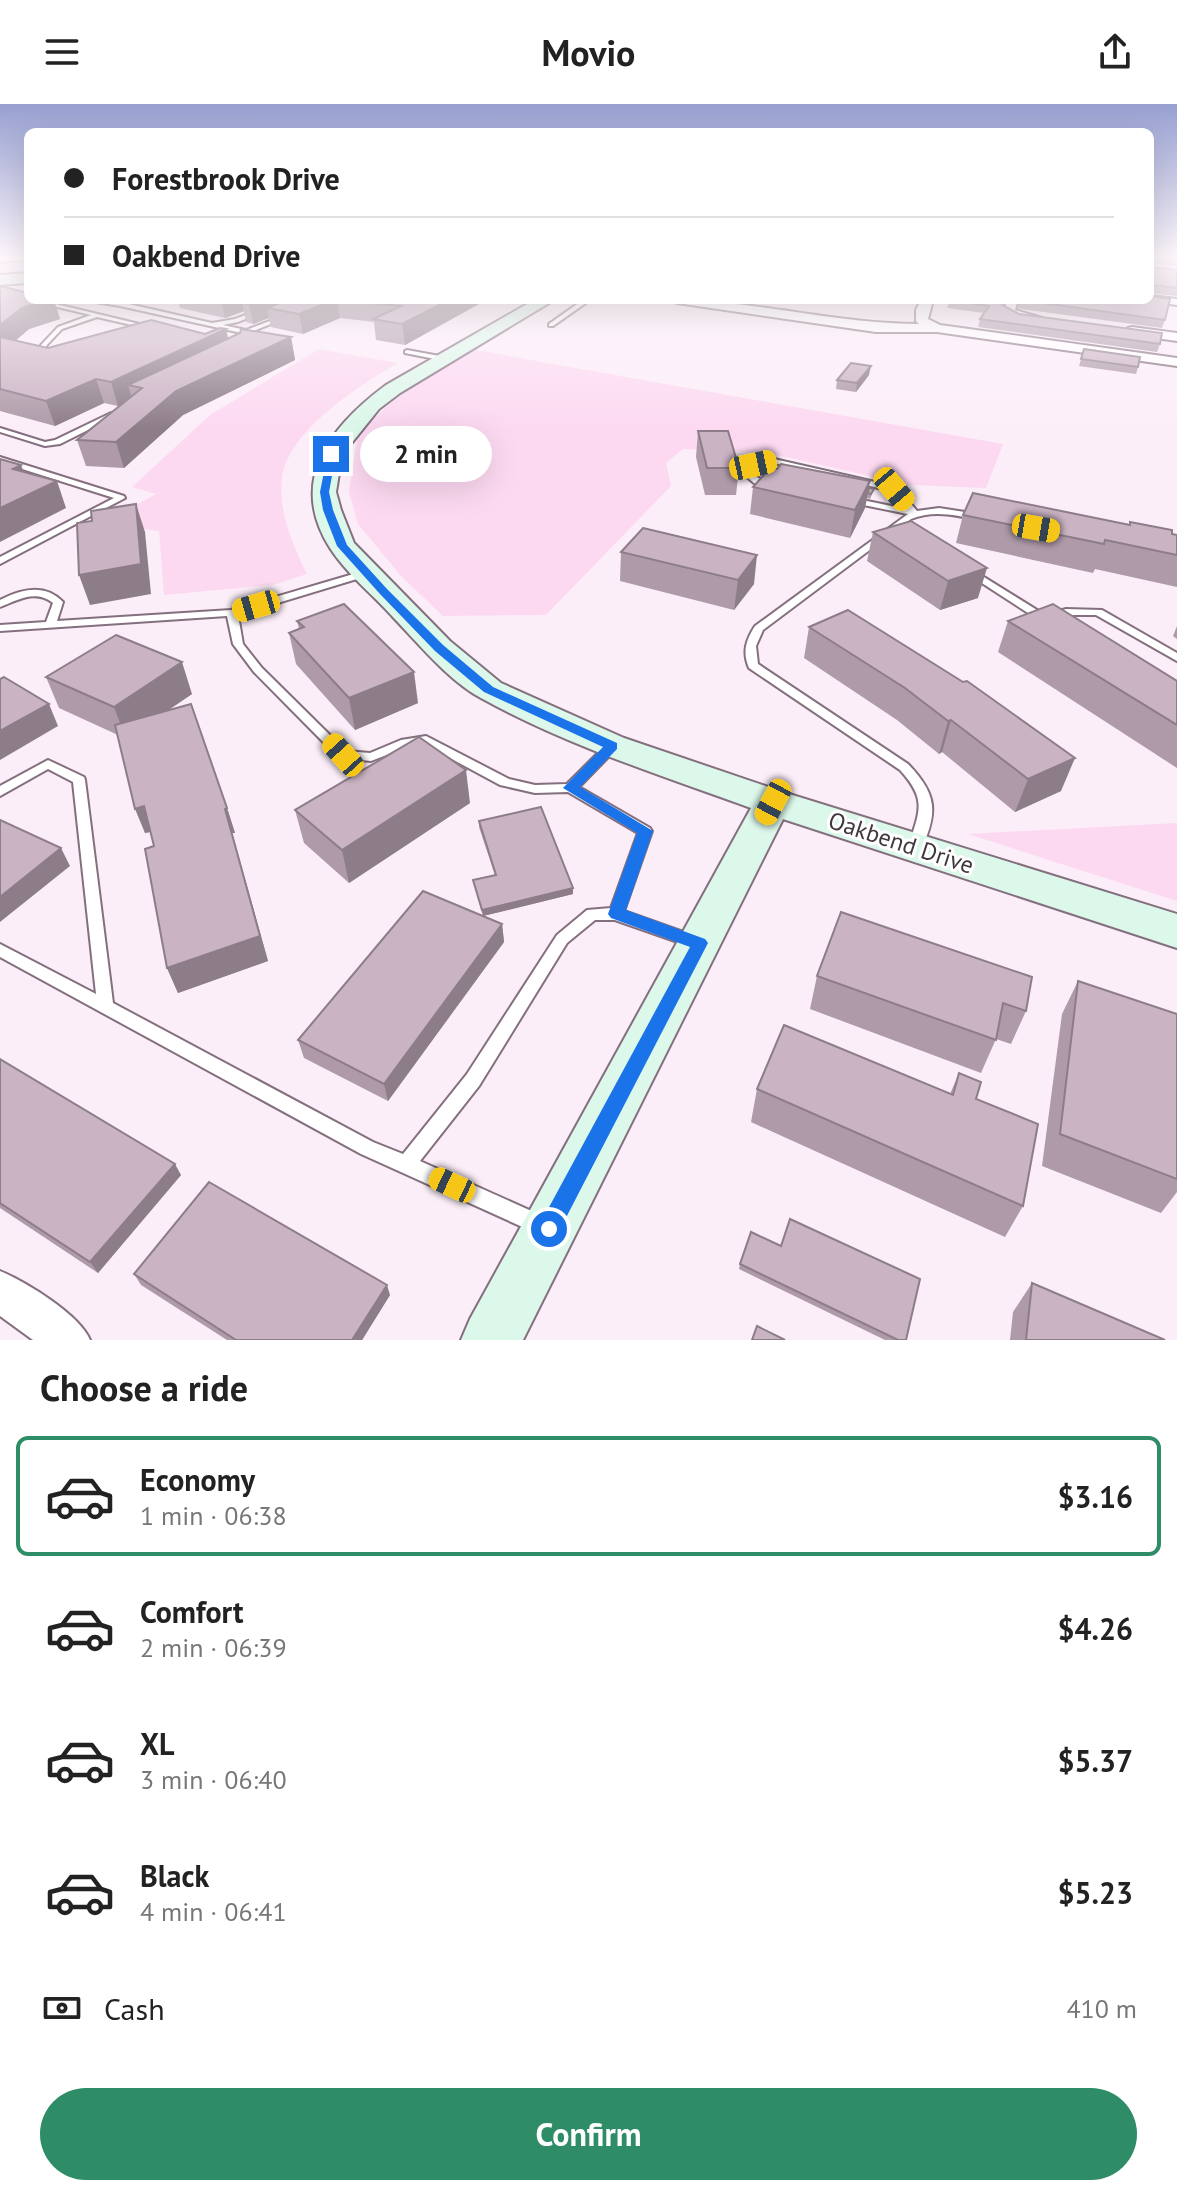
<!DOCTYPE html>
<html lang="en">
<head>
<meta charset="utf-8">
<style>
	body { margin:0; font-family:"PT Sans",sans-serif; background:#f6f6f6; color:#222; height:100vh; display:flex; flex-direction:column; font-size:30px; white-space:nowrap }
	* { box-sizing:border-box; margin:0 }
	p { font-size:26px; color:#767676 }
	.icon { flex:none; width:44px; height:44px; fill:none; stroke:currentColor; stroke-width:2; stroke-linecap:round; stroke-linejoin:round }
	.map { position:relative; height:1236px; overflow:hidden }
	.side { display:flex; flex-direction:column; background:#fff; flex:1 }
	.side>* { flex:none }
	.guide { position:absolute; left:24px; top:24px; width:1130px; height:176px; border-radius:12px; box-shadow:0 8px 32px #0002; display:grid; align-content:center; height:176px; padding:0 40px; background:#fff }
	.end { position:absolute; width:36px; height:36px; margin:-18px; border:10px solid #1a73e8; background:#fff; box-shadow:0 0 0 4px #fff }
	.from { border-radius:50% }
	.bubble { position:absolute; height:56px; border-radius:28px; background:#fff; box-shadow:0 8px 32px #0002; font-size:26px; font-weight:700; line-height:56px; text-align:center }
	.car { position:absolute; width:24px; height:48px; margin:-24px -12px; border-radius:10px; box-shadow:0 0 6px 2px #0007; background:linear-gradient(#f5c518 24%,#345 0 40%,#f5c518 0 76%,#345 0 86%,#f5c518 0) }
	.guide b { display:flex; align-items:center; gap:28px; height:76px; font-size:30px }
	.guide b+b { border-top:2px solid #e0e0e0 }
	.guide i { width:20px; height:20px; background:#222 }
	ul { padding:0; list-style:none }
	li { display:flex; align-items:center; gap:24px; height:120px; margin:0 16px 12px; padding:0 24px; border:4px solid transparent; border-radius:12px }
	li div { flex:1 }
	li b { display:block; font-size:30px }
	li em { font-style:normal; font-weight:700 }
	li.active { border-color:#2e8d66 }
	li>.icon { width:72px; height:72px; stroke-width:1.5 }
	h2 { padding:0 40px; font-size:36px; line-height:96px }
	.pay { display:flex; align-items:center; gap:20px; height:88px; padding:0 40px; font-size:30px }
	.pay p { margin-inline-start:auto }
	.primary-button { display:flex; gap:16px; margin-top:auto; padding:16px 40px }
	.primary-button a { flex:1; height:92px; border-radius:48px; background:#2e8d66; color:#fff; font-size:32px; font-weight:700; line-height:92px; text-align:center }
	header { display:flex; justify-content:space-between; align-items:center; height:104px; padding:0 40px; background:#fff; font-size:36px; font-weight:700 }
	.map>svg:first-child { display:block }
	.green { fill:#fcd9f1 }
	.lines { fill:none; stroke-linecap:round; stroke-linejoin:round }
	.lane-casing { stroke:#846f7e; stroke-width:4 }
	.street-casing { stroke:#846f7e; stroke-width:4 }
	.secondary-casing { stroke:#846f7e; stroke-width:4 }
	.lane { fill:#fff; fill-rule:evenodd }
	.street { fill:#fff; fill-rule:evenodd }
	.secondary { fill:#dcf8ea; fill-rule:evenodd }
	.wall { fill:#ae9aa8 }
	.shaded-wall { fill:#8d7d88 }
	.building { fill:#cab3c3; stroke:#8d7d88; stroke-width:2 }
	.route { fill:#1a73e8 }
	.labels { text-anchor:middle; stroke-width:6; stroke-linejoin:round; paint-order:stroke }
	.street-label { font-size:24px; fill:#41383e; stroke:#fff }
</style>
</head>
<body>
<header><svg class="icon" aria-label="menu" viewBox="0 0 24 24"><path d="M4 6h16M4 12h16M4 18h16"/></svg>Movio<svg class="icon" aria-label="share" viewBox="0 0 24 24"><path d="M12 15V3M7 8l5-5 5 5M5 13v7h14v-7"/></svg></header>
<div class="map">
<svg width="1177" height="1236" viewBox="0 0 1177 1236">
	<rect width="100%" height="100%" fill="#fceef8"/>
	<g class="green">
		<path d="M319,245L398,259C360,281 287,327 282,375C278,407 293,442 307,470L273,481L164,491L159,427L104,419L156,390L132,383L210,311Z"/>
		<path d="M473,245L542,258L1003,340L986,384L910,381L768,349L683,345L666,359L671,382L546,511L443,512L402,473L358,420L349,388L358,330L397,293Z"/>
		<path d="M1177,719V797L968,730Z"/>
	</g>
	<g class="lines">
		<defs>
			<g id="lane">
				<path d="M28,152V156L0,158V154Z"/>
				<path d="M28,196H39L152,223L149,225L97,213L62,225L46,242L47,245L57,249V251L42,247L41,241L58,223L91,211Z"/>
				<path d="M83,196L120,198L212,219L235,215L284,196H292L238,218L223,221L246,226L283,212L288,213L246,230L120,202Z"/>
				<path d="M583,196H590L553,222H549V220Z"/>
				<path d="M407,246L445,253L448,255L445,257L405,249V247Z"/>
				<path d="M111,309L118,311L60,340L45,342L0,328V324L45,338L55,336Z"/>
				<path d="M0,353L124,392L125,394L0,460V453L114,394L0,358Z"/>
				<path d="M774,355L897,383L917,407L939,404L978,410L982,413L978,416C955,411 933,406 911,415L763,526L756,542L758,560L908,660C938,691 938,709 920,748H910L908,744C919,707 928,697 900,666L749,564C742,548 746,536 755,522L908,410L754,379L742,369L750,359ZM774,359L891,387L906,405L760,375L751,369L756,363Z"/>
				<path d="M971,465L1045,511L1066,505L1102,506L1177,549V557L1096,511H1066L1050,515V518H1042L968,470V466Z"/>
				<path d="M367,466L372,469L370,471L238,511L243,540L262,564L346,647L370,649L401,636L426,632L509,675L535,681L567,680L608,639H616L618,642L616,645L579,683L650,724L652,727L624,807L700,834L703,838L700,842L695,844L615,816H595L567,839L479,982L420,1057L545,1113L548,1120L545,1127L538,1130L361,1050L0,853V840L96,890L73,678L48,665L0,692V682L48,656L84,673L85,676L113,899L373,1038L403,1050L467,970L557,831L587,806L611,804L638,729L568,688L535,689L500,681L424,640L407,643L371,657L339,654L254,568L233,540L227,512L0,527V521L46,518L53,499C35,485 18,496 0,503V496C21,485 45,479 63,498L57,517L231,506Z"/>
			</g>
			<g id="street">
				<path d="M1150,192L1177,195V201L1146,197L1150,196Z"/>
				<path d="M671,196C754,196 836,220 919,220L916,217V206L921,196H933L928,215L940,221L1177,254V262L937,228H876L677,199Z"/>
				<path d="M1006,196H1018L1015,206L1042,214L1036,218L1005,211Z"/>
				<path d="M1132,223L1177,229V237L1128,230V224Z"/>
				<path d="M0,1167C26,1178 79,1210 90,1236H33L0,1212Z"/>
			</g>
			<g id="secondary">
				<path d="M28,169V179L0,181V171Z"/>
				<path d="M534,196H554L400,289L379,305L342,351L336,388L341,406L354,439L450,537L501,579L624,634L786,689L1177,810V844L783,715L523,1236H461L470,1215L751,704C660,671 566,641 481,594C449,577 417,538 392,512C372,490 346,469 330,444C287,376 331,322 386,281Z"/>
			</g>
		</defs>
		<use href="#lane" class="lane-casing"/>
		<use href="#street" class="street-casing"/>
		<use href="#secondary" class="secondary-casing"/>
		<use href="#lane" class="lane"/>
		<use href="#street" class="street"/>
		<use href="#secondary" class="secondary"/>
	</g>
	<g class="wall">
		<path d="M1150,152H1177V162L1152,159V163L1177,166V192L1150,189Z"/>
		<path d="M0,182L28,196H54L60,215L29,225L15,237L48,244L205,230L226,225L228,235L291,233L295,256L183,311L124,364L86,362L77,336L122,300L118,302L104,299L55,322L0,307Z"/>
		<path d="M178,196H486L405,241L376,236L374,218L340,214L303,230L271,223L269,214L253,220L246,218L244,207L225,214L180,204Z"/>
		<path d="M950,196L1001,200L1019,210L1160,240L1157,248L978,223L980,215L984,209L947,204Z"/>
		<path d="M1020,196L1165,216L1162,224L1021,205L1018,204Z"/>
		<path d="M1084,245L1138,263L1136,270L1079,262Z"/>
		<path d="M869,271L856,288L836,285L837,276Z"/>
		<path d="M698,327L739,364L736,391H705L696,353Z"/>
		<path d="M753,383L874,385L870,395L867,394L865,404L850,434L750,410Z"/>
		<path d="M963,411L1129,421L1130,418L1177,431V483L1095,465L1093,469L956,439Z"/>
		<path d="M873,428L978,494L940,506L867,457Z"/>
		<path d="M621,448L754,480L734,506L620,477Z"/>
		<path d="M848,506L1061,687L1015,708L942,648L939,650L897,616L804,554L809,523Z"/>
		<path d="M297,517L418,599L355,626L296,560L289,529L299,525Z"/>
		<path d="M1008,517L1160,568L1177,577V664L998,548Z"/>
		<path d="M1177,522V535L1173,532Z"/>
		<path d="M46,573L192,590L168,606L227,704L235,729H232L268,857L178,889L167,864L154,742L151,728L145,729L118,631L59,604Z"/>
		<path d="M470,699L349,779L304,739L295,706Z"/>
		<path d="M479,717L573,790L483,812L473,776L495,771L479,723Z"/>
		<path d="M841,808L1026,907L1011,940L996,935L981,969L810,905L817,872Z"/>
		<path d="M502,820L504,838L388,997L304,954L298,936Z"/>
		<path d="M1078,877L1177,910V1088L1161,1109L1042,1062L1062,910Z"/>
		<path d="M0,955L181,1071L98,1169L0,1104Z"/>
		<path d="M959,969L976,995L1023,1102L1005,1133L751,1018L757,985L950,990Z"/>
		<path d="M781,1142L906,1236H885L739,1165L740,1160Z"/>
		<path d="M134,1170L390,1191L362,1236H227L141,1181Z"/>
		<path d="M1032,1179L1165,1236H1010L1013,1208Z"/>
	</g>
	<g class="shaded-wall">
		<path d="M47,196H54L60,215L29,225L0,250V221L22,204Z"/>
		<path d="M221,196H315L267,204L269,214L253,220L249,200L242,198L244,207L225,214Z"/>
		<path d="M334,196H337L340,214L303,230L299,210Z"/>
		<path d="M449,196H486L405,241L402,220Z"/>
		<path d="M226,225L231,248L128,281L132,295L118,302L111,278Z"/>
		<path d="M291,233L295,256L183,311L124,364L116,338L176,287Z"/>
		<path d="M871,262L869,271L856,288L857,279Z"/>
		<path d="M96,275L104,299L55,322L46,297Z"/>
		<path d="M21,361L32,388L13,365Z"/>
		<path d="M57,377L66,404L0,438V404Z"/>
		<path d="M870,377L865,404L850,434L855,406Z"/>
		<path d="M136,400L145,428L151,490L90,501L79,471Z"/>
		<path d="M757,451L754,480L734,506L738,476Z"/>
		<path d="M987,464L978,494L940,506L948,477Z"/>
		<path d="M182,558L192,590L126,635L114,603Z"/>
		<path d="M414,568L418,599L355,626L349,594Z"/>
		<path d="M49,600L58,622L0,656V627Z"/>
		<path d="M951,616L942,648L939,650L948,617Z"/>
		<path d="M1075,654L1061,687L1015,708L1028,675Z"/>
		<path d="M466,666L470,699L349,779L342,746Z"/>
		<path d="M144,702L154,727L145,729L135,705Z"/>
		<path d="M227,704L235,729H232L268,857L178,889L167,864L225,705Z"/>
		<path d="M61,744L70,762L0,818V793Z"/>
		<path d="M573,784V790L483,812L482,806Z"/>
		<path d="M502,820L504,838L388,997L384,980Z"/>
		<path d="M175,1060L181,1071L98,1169L90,1158Z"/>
		<path d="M387,1181L390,1191L362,1236H352Z"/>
	</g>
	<g class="building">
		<path d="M1150,152L1152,163L1177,166V184L1153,181L1150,184Z"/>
		<path d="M1155,152H1177V154Z"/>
		<path d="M0,182L28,189V196H47L22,204L0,221Z"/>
		<path d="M1150,192L1170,195L1165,216L1021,196H1150Z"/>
		<path d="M248,196H260L249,200L242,198Z"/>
		<path d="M287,196H334L299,210L267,204Z"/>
		<path d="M348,196H449L402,220L373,215L401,202Z"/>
		<path d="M949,196H1001L1002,201L1019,210L1162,229L1160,240L980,215L989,202Z"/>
		<path d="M151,216L205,230L220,224L226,225L111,278L96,275L46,297L0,285V233L48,244Z"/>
		<path d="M241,225L291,233L176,287L116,338L77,336L142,284L128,281L240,229Z"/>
		<path d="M1084,245L1140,253L1138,263L1081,255Z"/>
		<path d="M851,259L871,262L857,279L837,276Z"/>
		<path d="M698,327H728L739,364H707Z"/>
		<path d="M0,355L21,361L13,365L57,377L0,404Z"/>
		<path d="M781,360L870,377L855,406L753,383L770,364L777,365Z"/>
		<path d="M869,384L874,385L871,390L868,389Z"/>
		<path d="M973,389L1130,421V418L1172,426V430L1177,431V451L1105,436L1104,440L963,411Z"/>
		<path d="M136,400L141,460L79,471L77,419L92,417L91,407Z"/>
		<path d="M911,417L987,464L948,477L873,428Z"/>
		<path d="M643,424L757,451L738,476L621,448Z"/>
		<path d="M344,500L414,568L349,594L289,529L304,523L297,517Z"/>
		<path d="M1053,500L1177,577V621L1008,517Z"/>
		<path d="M848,506L963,578L967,577L1075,654L1028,675L951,616L948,617L905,584L809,523Z"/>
		<path d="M116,531L182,558L114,603L46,573Z"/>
		<path d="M4,573L49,600L0,627V575Z"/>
		<path d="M191,600L227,704L225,705L260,832L167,864L145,745L154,742L144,702L135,705L115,621Z"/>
		<path d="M419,633L466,666L342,746L295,706Z"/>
		<path d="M541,703L573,784L482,806L473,776L496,771L479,717Z"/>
		<path d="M0,716L61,744L0,793Z"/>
		<path d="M423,787L502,820L384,980L298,936Z"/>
		<path d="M841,808L1032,873L1026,907L1003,899L996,936L817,872Z"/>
		<path d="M1078,877L1177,910V1075L1060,1030Z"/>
		<path d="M784,921L953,991L959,969L981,978L976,995L1038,1020L1023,1102L757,985Z"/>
		<path d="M0,955L175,1060L90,1158L0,1099Z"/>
		<path d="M209,1078L387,1181L352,1236H236L134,1170Z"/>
		<path d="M790,1115L920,1175L906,1236H898L740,1160L751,1128L781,1142Z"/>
		<path d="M1032,1179L1165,1236H1026Z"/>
		<path d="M757,1222L785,1236H752Z"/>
	</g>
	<linearGradient id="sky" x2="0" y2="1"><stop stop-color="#97a0d1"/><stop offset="0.47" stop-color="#fef7fc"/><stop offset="1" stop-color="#fef7fc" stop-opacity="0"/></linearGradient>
	<rect width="1177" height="325" fill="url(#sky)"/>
	<path class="route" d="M328,348L336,350L329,388L333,406L347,441L387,485L443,541L493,583L617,639V645L580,683L653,727L626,806L705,835L708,839L556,1133L549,1136L541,1133L538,1125L541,1118L690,843L611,814L608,810L637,729L563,684L603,643L484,588L435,547L380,490L337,442L323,406L320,388Z"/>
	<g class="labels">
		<g class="street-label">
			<text transform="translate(901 739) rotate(18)" y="8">Oakbend Drive</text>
		</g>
	</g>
</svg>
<i class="end from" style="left:549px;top:1125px"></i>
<i class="end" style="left:331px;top:350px"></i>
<div class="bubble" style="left:360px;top:322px;width:132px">2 min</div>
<i class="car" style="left:753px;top:361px;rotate:78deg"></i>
<i class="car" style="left:894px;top:385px;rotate:140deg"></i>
<i class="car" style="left:1036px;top:424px;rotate:100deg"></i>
<i class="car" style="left:256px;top:502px;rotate:254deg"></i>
<i class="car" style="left:343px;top:651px;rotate:318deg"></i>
<i class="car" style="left:773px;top:698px;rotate:208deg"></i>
<i class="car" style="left:452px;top:1081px;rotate:295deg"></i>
<div class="guide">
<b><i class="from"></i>Forestbrook Drive</b>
<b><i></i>Oakbend Drive</b>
</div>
</div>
<section class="side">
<h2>Choose a ride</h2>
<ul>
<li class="active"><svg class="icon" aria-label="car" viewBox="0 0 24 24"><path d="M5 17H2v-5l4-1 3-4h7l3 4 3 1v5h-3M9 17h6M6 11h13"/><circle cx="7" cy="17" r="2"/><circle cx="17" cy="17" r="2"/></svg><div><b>Economy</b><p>1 min · 06:38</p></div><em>$3.16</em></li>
<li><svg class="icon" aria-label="car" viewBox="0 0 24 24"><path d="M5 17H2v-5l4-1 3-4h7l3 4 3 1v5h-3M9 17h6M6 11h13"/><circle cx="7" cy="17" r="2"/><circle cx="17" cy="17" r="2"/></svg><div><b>Comfort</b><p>2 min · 06:39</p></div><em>$4.26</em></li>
<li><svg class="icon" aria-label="car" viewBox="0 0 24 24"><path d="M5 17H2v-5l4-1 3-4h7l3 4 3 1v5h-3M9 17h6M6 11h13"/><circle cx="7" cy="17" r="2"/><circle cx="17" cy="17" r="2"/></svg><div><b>XL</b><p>3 min · 06:40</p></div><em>$5.37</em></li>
<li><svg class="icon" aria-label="car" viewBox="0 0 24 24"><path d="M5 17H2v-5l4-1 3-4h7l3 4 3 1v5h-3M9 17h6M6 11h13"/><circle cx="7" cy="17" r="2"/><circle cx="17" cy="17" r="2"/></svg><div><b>Black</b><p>4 min · 06:41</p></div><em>$5.23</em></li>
</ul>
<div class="pay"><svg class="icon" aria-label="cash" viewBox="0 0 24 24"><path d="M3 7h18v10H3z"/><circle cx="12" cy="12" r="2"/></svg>Cash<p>410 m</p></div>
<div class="primary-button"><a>Confirm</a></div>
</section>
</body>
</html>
